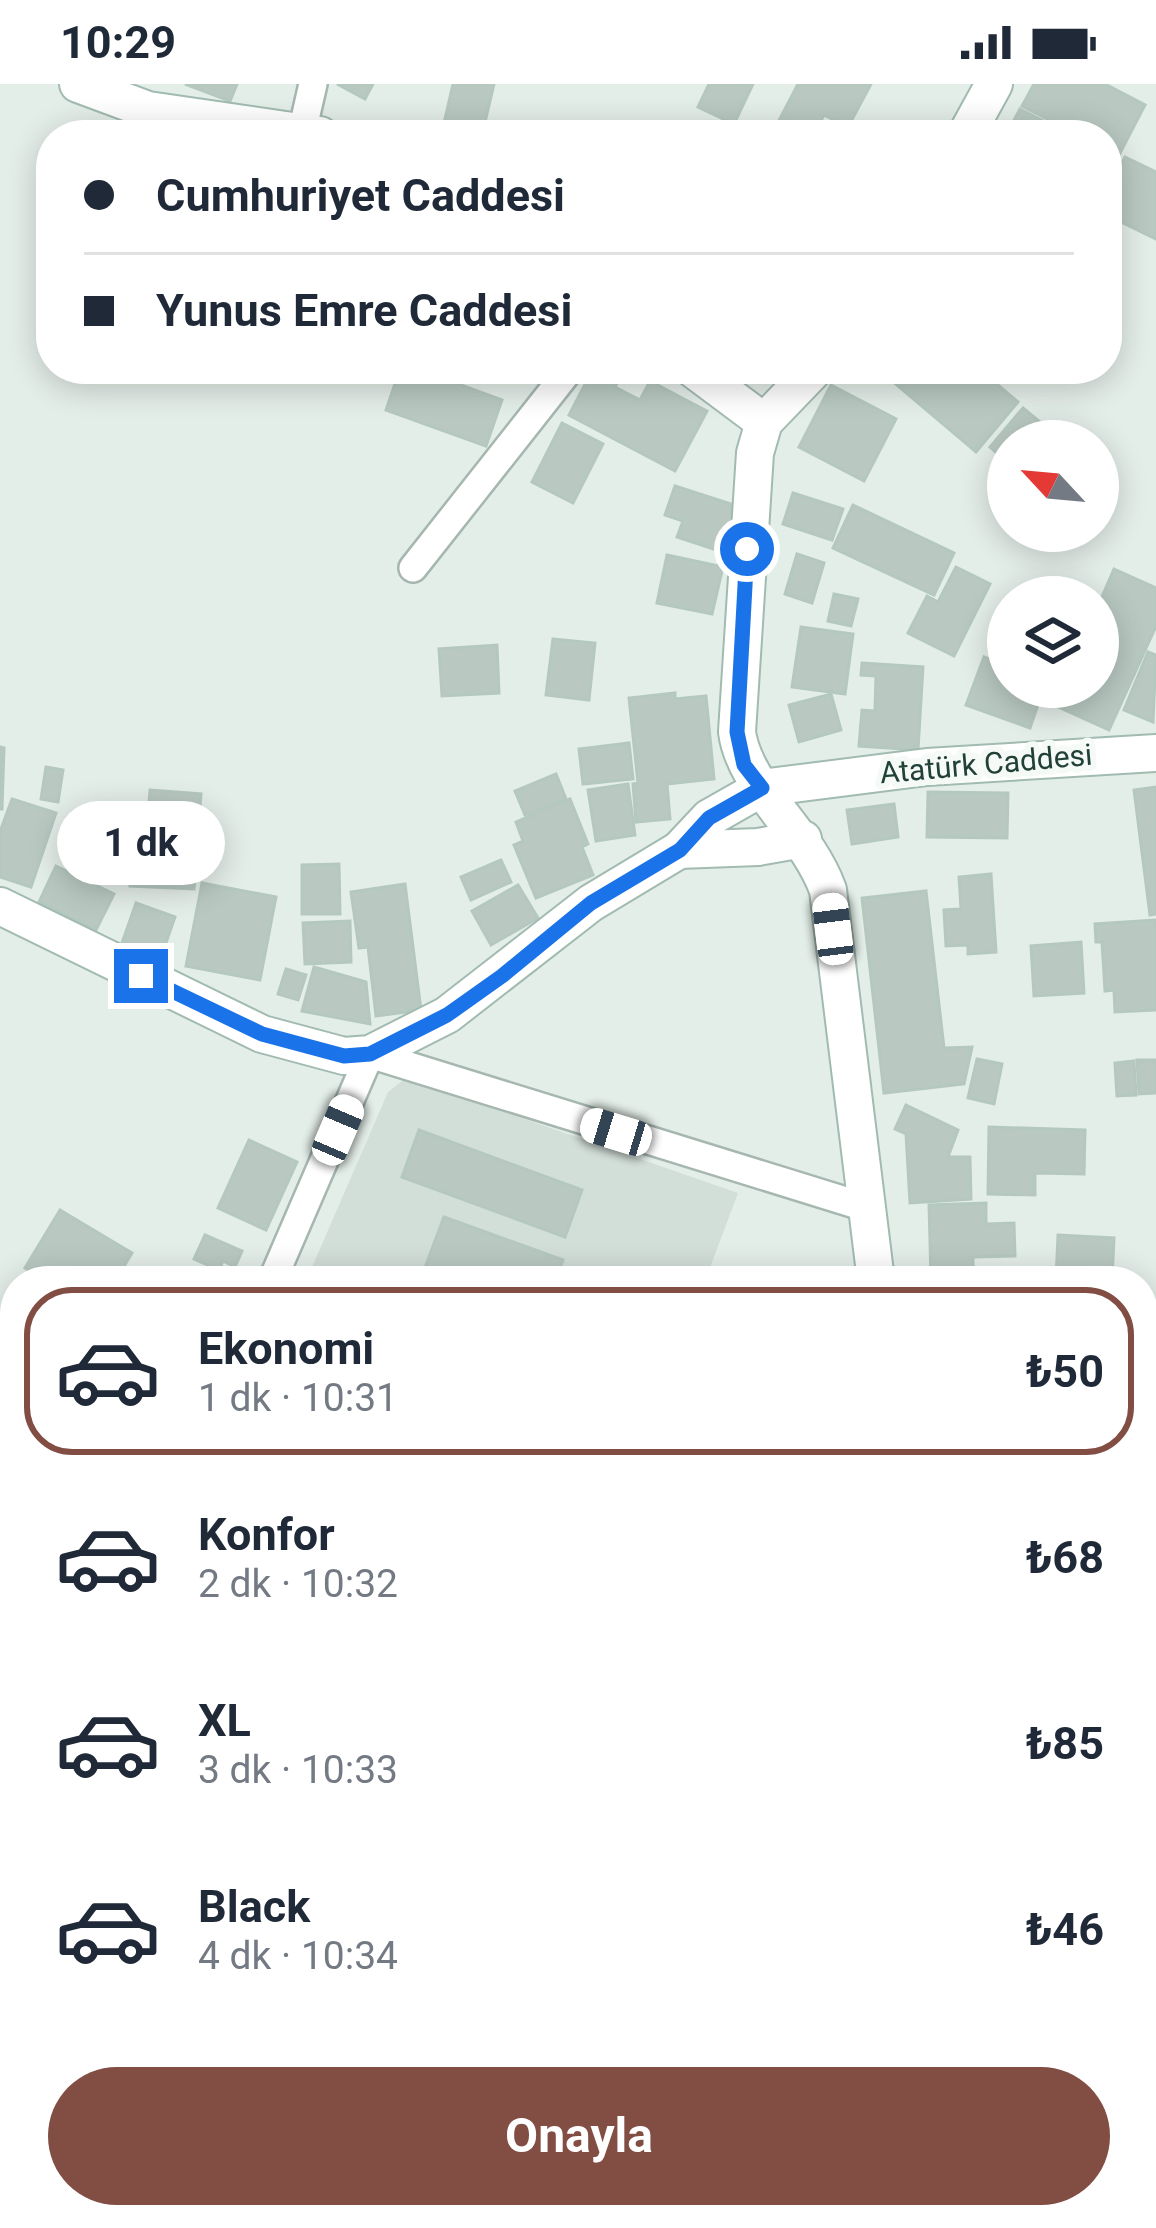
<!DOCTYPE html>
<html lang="tr">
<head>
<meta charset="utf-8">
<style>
	body { margin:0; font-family:Roboto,sans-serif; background:#f6f6f7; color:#1f2937; height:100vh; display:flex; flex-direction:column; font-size:45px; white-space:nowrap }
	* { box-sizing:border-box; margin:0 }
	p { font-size:39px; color:#747a83 }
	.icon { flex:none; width:66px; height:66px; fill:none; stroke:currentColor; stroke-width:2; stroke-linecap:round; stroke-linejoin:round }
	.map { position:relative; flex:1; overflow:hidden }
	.sheet { position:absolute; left:0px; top:1182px; width:1158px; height:963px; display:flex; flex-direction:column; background:#fff; border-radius:48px 48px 0 0; box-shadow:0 6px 30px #0003 }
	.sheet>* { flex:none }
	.hud { position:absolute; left:36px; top:36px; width:1086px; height:264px; border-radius:48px; box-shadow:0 6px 30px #0003; display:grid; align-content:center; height:264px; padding:0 48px; background:#fff }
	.needle { width:78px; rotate:296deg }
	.fabs { position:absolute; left:987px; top:336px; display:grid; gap:24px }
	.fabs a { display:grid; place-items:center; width:132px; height:132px; border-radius:50%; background:#fff; box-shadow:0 6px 30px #0003; font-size:60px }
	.end { position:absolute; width:54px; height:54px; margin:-27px; border:15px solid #1a73e8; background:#fff; box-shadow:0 0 0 6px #fff }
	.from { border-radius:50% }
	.bubble { position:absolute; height:84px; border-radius:42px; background:#fff; box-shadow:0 6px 30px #0003; font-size:39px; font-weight:700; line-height:84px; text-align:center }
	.car { position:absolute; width:36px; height:72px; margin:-36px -18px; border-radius:15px; box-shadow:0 0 9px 3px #0007; background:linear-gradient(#fff 24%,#345 0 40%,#fff 0 76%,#345 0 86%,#fff 0) }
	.hud b { display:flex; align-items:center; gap:42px; height:114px; font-size:45px }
	.hud b+b { border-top:3px solid #e0e1e3 }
	.hud i { width:30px; height:30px; background:#1f2937 }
	ul { padding:21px 0 0; list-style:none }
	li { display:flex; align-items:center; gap:36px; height:168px; margin:0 24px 18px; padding:0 24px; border:6px solid transparent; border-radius:48px }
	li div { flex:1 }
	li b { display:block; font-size:45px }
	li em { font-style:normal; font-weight:700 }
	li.on { border-color:#824e44 }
	li>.icon { width:108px; height:108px; stroke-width:1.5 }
	.primary-button { display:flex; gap:24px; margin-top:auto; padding:24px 48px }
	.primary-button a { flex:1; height:138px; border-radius:72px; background:#824e44; color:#fff; font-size:48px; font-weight:700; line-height:138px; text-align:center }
	.status { display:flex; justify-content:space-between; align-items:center; height:84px; padding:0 60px; background:#fff; direction:ltr }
	.status svg { height:33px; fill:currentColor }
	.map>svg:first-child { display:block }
	.built { fill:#d2ded8 }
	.building { fill:#b9c9c2; stroke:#b5c8c0; stroke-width:3 }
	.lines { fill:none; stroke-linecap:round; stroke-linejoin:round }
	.street-casing { stroke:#a6b7b0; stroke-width:32 }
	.secondary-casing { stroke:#a1bbb1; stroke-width:40 }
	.street { stroke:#fff; stroke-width:27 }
	.secondary { stroke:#fff; stroke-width:36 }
	.route { stroke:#1a73e8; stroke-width:15 }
	.labels { text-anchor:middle; stroke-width:12; stroke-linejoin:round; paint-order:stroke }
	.street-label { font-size:30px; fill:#214138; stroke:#f5faf7 }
</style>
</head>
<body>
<div class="status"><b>10:29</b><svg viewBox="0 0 49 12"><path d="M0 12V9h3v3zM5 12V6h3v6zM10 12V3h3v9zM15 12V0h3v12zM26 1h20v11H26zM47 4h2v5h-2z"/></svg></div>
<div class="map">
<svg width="1156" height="2144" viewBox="0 0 1156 2144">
	<rect width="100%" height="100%" fill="#e4eee9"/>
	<path class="built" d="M406,994L738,1109L705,1197H306L388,1008Z"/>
	<g class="building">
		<path d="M185,0H237L230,17Z"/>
		<path d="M337,0H373L365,15Z"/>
		<path d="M453,0H494L482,51H429L430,45L442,48Z"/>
		<path d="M709,0H753L734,40L698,23Z"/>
		<path d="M798,0H871L848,43L824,31L813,51H779L773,48Z"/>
		<path d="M1034,0H1105L1145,21L1119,71L1107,65V51H1079L1022,22Z"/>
		<path d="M1020,25L1071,51H1006Z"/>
		<path d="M1125,73L1156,88V155L1107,131V110Z"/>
		<path d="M400,285L420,292L423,285H439L449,289L447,296L502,316L486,362L386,326Z"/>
		<path d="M593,285H610L621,291L615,303L640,316L650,297L707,327L675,387L569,331Z"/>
		<path d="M878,285H979L1018,318L976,368Z"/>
		<path d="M831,301L896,335L864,397L799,363Z"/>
		<path d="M1023,324L1063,357H1008V379L990,363Z"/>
		<path d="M562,339L603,360L573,419L532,398Z"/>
		<path d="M675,402L737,422L723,468L677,453L683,437L665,431Z"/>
		<path d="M793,409L843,425L832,456L783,440Z"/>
		<path d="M853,421L954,469L934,511L833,464Z"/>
		<path d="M797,470L824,479L812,519L785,510Z"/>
		<path d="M667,471L723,483L712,530L657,519Z"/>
		<path d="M956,483L990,500L954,572L908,549L927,512L938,518Z"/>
		<path d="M1114,485L1156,504V542L1109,646L1054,621L1062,603H1098V522Z"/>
		<path d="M834,510L858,515L851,542L828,537Z"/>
		<path d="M801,543L853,550L845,610L792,603Z"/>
		<path d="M553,555L595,559L589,616L546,611Z"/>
		<path d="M497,561L499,609L442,612L439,565Z"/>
		<path d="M1148,568L1156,571L1153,638L1124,626Z"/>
		<path d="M984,573L1008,582V603H1044L1030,644L966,621Z"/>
		<path d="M862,579L923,583L918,666L859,662L862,626L875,627L876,592L861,591Z"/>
		<path d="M675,609V615L706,612L714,695L667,700L670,735L636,738L633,700L638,699L629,614Z"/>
		<path d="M831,610L841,646L799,658L789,621Z"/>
		<path d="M629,659L633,695L583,700L579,665Z"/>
		<path d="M0,663L4,664L2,725H0Z"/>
		<path d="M46,683L63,686L58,718L41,715Z"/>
		<path d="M556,690L566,715L525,731L515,707Z"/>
		<path d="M628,700L635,751L596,757L588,706Z"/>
		<path d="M1156,703V830L1150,831L1134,706Z"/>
		<path d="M150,706L201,710L194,805L130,802L134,742L147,743Z"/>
		<path d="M928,708L1008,709L1007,754L927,753Z"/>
		<path d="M12,715L56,729L31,803L0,793V748Z"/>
		<path d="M570,715L588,760L582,763L593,791L536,814L514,761L523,757L516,738Z"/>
		<path d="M894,720L898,753L852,760L847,726Z"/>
		<path d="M501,776L511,798L471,816L461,793Z"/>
		<path d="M339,780L340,830H302V781Z"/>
		<path d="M56,782L114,810L96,846L39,818Z"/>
		<path d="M991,790L996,868L968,870V861L946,862L944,826L961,825L959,793Z"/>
		<path d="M202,799L276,813L260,896L186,882Z"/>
		<path d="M405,800L421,926L376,932L368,863L359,864L351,808Z"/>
		<path d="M518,801L538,834L491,861L472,827Z"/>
		<path d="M926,807L944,964L972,963L964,1000L884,1009L862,814Z"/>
		<path d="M136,819L175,833L161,873L122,859Z"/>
		<path d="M1156,836V926L1115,928L1114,906L1105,907L1102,858H1096L1095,840Z"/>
		<path d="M350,837L351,878L305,880L303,839Z"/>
		<path d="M1081,858L1084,909L1034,912L1031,862Z"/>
		<path d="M314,883L366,898L370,940L302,927Z"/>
		<path d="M286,885L306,891L298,916L278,910Z"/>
		<path d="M977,975L1002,980L994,1020L968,1014Z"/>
		<path d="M1137,976H1156V1009L1139,1010Z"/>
		<path d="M1134,977L1136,1011L1117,1012L1115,979Z"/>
		<path d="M906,1021L958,1046L948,1073H970L971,1115L910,1119L906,1050L895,1045Z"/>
		<path d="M989,1043L1085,1046L1084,1090L1035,1089V1111L988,1110Z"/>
		<path d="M419,1046L582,1106L565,1153L402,1093Z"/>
		<path d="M249,1056L297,1078L266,1146L218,1124Z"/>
		<path d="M986,1119V1140L1014,1139L1015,1172L973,1173V1191H990V1197H931L929,1121Z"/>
		<path d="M60,1126L132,1169L115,1197H48L25,1184Z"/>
		<path d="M444,1133L563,1176L556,1197H420Z"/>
		<path d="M205,1151L242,1167L235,1183L223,1177L219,1186L194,1175Z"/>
		<path d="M1058,1151L1114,1154L1112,1197L1056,1196Z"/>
		<path d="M1143,1582L1156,1583V1628L1143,1627Z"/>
		<path d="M1143,1735L1155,1736L1150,1772L1143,1771Z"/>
		<path d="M0,1789L15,1800V1866L0,1855Z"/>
		<path d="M2,1876L15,1884V1894L4,1913L0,1911Z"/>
		<path d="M0,1941L15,1948V2012L0,2005Z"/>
		<path d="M0,2011L15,2015V2037L7,2063L0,2061Z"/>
		<path d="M0,2094L8,2095L1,2138H0Z"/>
		<path d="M58,2130H112L105,2144H84Z"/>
		<path d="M161,2130H206L193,2144H158L153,2141Z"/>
		<path d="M226,2130H265L270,2138L264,2144H242Z"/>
		<path d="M343,2130H402L425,2144H339L336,2142Z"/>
		<path d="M707,2130H775L769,2144H701Z"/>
		<path d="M852,2130H893L921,2144H845Z"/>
	</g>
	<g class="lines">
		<defs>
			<g id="street">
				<path d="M302,48L313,0"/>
				<path d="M413,484L570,285"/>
				<path d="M272,1197L370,970L868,1124"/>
				<path d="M0,1732L15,1719"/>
				<path d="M1143,1789L1156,1791"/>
				<path d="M288,2130L296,2144"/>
				<path d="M920,2130L943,2144"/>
			</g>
			<g id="secondary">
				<path d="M78,0L148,26L320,51"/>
				<path d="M966,51L994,0"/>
				<path d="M693,285L764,338"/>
				<path d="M815,285L764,338L755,369L737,648C745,705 806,745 828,806L876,1197"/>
				<path d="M803,755L758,763L679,766L709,734L762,704L927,683L1156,669"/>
				<path d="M0,822L262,950L344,972L370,970L447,931L591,819L679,766"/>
			</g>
		</defs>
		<use href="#street" class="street-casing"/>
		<use href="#secondary" class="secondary-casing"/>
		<use href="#street" class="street"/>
		<use href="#secondary" class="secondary"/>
	</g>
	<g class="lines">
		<path class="route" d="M141,892L262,950L344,972L370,970L447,931L502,892L591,819L680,766L709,734L762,704L744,681L737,648L747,465"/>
	</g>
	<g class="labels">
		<g class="street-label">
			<text transform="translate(986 680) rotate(-5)" y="10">Atatürk Caddesi</text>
		</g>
	</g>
</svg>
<div class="fabs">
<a><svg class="needle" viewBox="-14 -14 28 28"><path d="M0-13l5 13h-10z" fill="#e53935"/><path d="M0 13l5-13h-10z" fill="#747a83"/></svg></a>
<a><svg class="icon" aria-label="layers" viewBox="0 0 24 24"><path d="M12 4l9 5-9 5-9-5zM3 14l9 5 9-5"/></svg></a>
</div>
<i class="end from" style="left:747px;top:465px"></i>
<i class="end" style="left:141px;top:892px"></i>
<div class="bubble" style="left:57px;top:717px;width:168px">1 dk</div>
<i class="car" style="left:833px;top:845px;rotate:353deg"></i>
<i class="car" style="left:338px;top:1046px;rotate:23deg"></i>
<i class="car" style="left:616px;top:1048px;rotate:287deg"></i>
<div class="hud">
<b><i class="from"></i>Cumhuriyet Caddesi</b>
<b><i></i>Yunus Emre Caddesi</b>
</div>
<section class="sheet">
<ul>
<li class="on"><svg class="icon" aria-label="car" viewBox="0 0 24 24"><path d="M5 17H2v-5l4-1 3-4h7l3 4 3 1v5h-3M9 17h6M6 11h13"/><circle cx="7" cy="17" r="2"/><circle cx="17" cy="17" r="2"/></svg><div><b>Ekonomi</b><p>1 dk · 10:31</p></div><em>₺50</em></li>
<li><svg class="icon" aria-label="car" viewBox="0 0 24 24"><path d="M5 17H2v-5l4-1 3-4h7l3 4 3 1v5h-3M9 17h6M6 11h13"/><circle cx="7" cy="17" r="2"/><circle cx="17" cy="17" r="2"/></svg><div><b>Konfor</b><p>2 dk · 10:32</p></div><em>₺68</em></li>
<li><svg class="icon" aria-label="car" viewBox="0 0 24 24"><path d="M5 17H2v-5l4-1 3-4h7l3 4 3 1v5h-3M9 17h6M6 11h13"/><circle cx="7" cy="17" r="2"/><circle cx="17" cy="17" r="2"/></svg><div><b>XL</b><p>3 dk · 10:33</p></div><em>₺85</em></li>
<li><svg class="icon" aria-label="car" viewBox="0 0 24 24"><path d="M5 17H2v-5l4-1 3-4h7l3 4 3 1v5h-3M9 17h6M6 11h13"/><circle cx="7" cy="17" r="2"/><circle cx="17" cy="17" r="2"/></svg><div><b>Black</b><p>4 dk · 10:34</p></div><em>₺46</em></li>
</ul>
<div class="primary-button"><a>Onayla</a></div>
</section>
</div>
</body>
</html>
